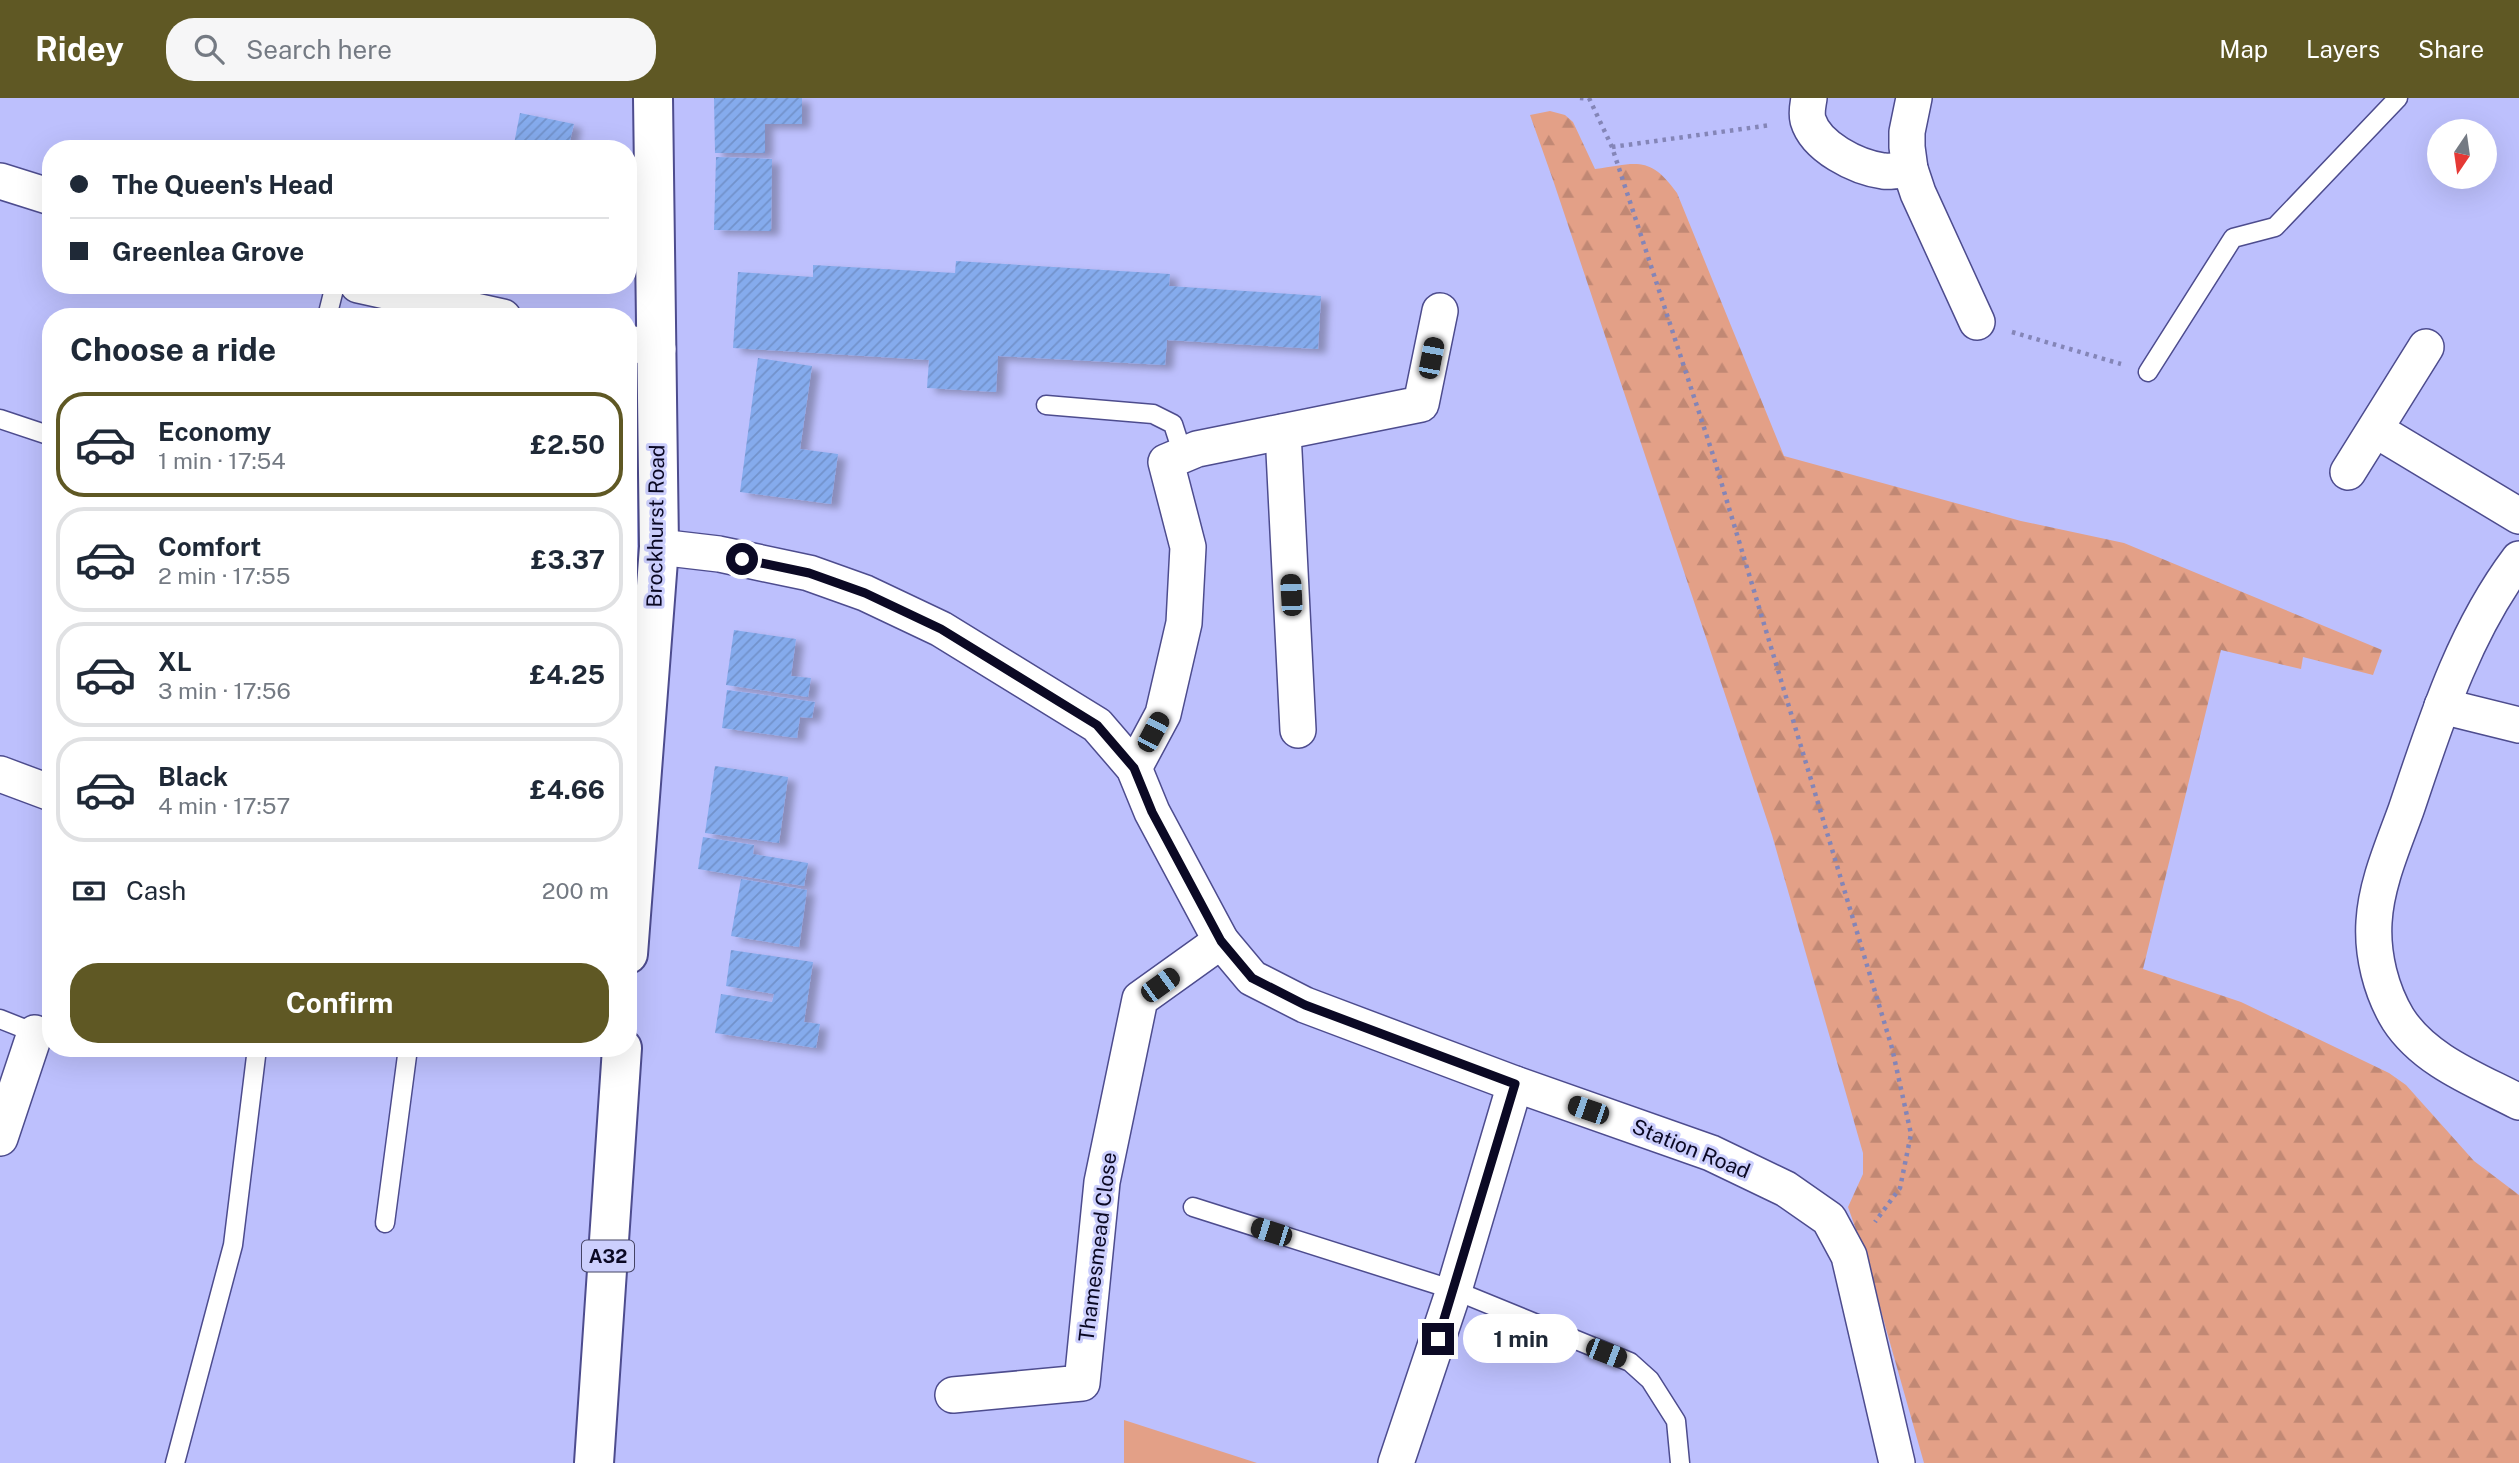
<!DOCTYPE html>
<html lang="en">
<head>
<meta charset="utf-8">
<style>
	body { margin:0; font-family:"Public Sans",sans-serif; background:#f6f6f7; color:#1f2937; height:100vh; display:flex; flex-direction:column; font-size:26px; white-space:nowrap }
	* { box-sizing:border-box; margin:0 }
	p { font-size:23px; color:#747a83 }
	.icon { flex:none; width:38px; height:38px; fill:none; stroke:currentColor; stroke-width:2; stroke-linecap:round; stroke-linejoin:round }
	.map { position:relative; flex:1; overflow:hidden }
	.side { position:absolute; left:42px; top:210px; width:595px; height:749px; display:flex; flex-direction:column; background:#fff; border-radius:28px; box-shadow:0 7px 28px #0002 }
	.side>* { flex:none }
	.hud { position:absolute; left:42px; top:42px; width:595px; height:154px; border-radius:28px; box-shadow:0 7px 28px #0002; display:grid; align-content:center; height:154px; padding:0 28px; background:#fff }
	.needle { width:46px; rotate:193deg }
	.buttons { position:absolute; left:2427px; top:21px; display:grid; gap:14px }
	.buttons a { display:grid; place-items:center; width:70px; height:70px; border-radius:50%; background:#fff; box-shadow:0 7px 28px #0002; font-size:35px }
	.end { position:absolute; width:32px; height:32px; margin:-16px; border:9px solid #0b0924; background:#fff; box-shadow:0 0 0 4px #fff }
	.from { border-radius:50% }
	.bubble { position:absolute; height:49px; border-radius:24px; background:#fff; box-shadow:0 7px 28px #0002; font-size:23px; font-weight:700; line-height:49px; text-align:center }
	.car { position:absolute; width:21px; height:42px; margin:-21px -10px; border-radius:9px; box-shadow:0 0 5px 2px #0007; background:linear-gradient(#222 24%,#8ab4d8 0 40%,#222 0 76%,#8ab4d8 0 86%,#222 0) }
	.hud b { display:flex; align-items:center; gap:24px; height:66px; font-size:26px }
	.hud b+b { border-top:2px solid #e0e1e3 }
	.hud i { width:18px; height:18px; background:#1f2937 }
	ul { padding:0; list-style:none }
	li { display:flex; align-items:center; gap:21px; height:105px; margin:0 14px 10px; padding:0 14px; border:4px solid #e0e1e3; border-radius:28px }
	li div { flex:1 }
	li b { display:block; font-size:26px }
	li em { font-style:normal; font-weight:700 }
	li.on { border-color:#5f5824 }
	li>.icon { width:63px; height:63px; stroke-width:1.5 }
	h2 { padding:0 28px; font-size:32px; line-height:84px }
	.pay { display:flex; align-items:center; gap:18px; height:77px; padding:0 28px; font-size:26px }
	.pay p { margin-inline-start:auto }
	.primary-button { display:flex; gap:14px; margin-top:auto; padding:14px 28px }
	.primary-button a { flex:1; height:80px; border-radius:28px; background:#5f5824; color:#fff; font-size:28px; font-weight:700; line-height:80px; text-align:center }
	header { display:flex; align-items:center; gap:42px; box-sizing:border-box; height:98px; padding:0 35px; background:#5f5824; color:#fff }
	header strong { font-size:33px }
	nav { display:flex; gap:38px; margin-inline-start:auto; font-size:24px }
	.search { width:490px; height:63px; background:#f6f6f7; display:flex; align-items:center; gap:18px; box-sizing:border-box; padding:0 24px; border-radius:28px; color:#747a83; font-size:26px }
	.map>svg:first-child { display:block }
	.forest { fill:url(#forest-firs) }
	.garden { fill:#e3a087 }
	.building { fill:url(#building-hatch); filter:url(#shadow) }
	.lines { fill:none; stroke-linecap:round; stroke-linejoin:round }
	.lane-casing { stroke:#4d4c8e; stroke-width:21 }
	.street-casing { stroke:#4d4c8e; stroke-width:38 }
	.primary-casing { stroke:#4d4c8e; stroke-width:42 }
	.path { stroke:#8485b7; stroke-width:4.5; stroke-dasharray:3.5 5; stroke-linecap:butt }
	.lane { stroke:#fff; stroke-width:18 }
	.street { stroke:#fff; stroke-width:35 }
	.primary { stroke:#fff; stroke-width:38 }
	.route { stroke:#0b0924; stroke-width:9 }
	.labels { text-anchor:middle; stroke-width:6; stroke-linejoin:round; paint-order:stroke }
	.shield { fill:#cccffd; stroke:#454465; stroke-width:2 }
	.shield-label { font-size:19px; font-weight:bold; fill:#0b0924 }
	.street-label { font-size:21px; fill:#0b0924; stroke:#cccffd }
</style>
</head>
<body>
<header>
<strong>Ridey</strong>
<div class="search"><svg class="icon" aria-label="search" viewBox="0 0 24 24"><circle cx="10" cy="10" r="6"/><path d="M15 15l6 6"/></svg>Search here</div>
<nav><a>Map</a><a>Layers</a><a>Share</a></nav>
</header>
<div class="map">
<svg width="2519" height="1365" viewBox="0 0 2519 1365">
	<defs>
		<pattern id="forest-firs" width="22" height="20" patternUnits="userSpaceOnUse" patternTransform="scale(1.75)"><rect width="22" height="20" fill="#e3a087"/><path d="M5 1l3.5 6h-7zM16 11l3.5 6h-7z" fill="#c18874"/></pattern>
		<pattern id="building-hatch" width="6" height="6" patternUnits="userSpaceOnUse" patternTransform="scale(1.75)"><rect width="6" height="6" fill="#85abed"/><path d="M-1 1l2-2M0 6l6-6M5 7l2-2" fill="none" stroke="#7292cb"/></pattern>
		<filter id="shadow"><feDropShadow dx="8" dy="4.5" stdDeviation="3.5" flood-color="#0004"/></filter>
	</defs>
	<rect width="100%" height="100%" fill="#bdc0fd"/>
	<path class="forest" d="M1550,13L1565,17L1573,24L1595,71C1637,65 1650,57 1677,95L1784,358L2021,423L2124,445L2382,552L2373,577L2303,559L2301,571L2221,552L2143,871L2241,904L2389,975L2406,987L2474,1063L2519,1097V1365H1924L1866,1160L1848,1109L1863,1076V1055L1772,737L1553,82L1530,17Z"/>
	<path class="garden" d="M1124,1322L1257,1365H1124Z"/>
	<g class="building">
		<path d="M714,0H802V26H765V55H715Z"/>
		<path d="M520,15L574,26L568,51H513Z"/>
		<path d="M716,59L772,61L771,133L714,132Z"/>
		<path d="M956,163L1170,176L1169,188L1321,198L1318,251L1167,242L1165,267L998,258L996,294L927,290L929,262L733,250L738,174L813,179V167L955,175Z"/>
		<path d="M758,260L812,268L800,351L838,356L831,406L740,394Z"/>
		<path d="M734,532L796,541L791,578L811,580L808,599L726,587Z"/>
		<path d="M727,592L815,604L812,620L800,619L797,640L722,630Z"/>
		<path d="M715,668L788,679L779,745L705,735Z"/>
		<path d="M703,739L754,747L753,756L808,765L804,788L698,771Z"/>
		<path d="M741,781L807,792L799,849L731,838Z"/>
		<path d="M731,852L813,864L804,924L820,926L816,950L715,935L721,896L772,904L774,896L726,888Z"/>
	</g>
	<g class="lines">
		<defs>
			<g id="lane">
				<path d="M327,219L335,187"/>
				<path d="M2148,274L2233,140L2275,129L2398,0"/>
				<path d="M1046,307L1153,316L1173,326L1183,357"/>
				<path d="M0,321L51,338"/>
				<path d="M0,921L35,935"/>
				<path d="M1193,1109L1454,1192L1630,1264L1650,1282L1676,1323L1680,1365"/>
				<path d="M385,1125L408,950"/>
				<path d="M175,1365L233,1147L257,950"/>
			</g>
			<g id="street">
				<path d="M1809,0C1808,7 1806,14 1808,22C1816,49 1856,69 1883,73C1892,74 1901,72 1910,71"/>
				<path d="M1914,0L1907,34V49L1910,71L1918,95L1977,224"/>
				<path d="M0,83L51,99"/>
				<path d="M358,187L503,219"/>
				<path d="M628,245L658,251"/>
				<path d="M2376,332L2519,418"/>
				<path d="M1283,334L1298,632"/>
				<path d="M2348,374L2426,249"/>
				<path d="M659,449L719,456L809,475L865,495L941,531L1097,627L1134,670L1152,714L1221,843L1252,880L1305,907L1515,986L1711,1055L1786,1091L1829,1121L1849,1158L1897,1365"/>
				<path d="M2519,461C2463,535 2435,626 2406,712C2393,748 2376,786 2374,824C2372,857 2381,893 2398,921C2425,963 2477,982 2519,1004"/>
				<path d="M2442,608L2519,627"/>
				<path d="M1134,670L1163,616L1184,525L1188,449L1166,364L1197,351L1421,306L1440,213"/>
				<path d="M0,676L51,695"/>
				<path d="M0,1040L35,935"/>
				<path d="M953,1297L1082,1285L1102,1084L1140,901L1221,843"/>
				<path d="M1396,1365L1454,1192L1515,986"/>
			</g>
			<g id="primary">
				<path d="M628,856L659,449L653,0"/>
				<path d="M594,1365L622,950"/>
			</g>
		</defs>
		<use href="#lane" class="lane-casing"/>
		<use href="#street" class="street-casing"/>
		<use href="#primary" class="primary-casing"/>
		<g class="path">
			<path d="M1580,0L1589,1"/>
			<path d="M1589,0L1612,49L1713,357L1892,950L1911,1036L1900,1090L1875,1124"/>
			<path d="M1612,49L1771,27"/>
			<path d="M2012,234L2121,266"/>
		</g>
		<use href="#lane" class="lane"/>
		<use href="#street" class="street"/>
		<use href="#primary" class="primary"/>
	</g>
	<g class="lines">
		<path class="route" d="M742,461L809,475L865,495L941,531L1097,627L1134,670L1152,714L1221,843L1252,880L1305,907L1515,986L1438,1241"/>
	</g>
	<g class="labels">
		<rect class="shield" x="582" y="1142.5" width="52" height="31" rx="5"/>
		<g class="shield-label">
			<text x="608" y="1165">A32</text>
		</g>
		<g class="street-label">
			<text transform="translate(656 428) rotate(-89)" y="7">Brockhurst Road</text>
			<text transform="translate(1691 1051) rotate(22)" y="7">Station Road</text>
			<text transform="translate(1098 1149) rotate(-83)" y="7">Thamesmead Close</text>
		</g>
	</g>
</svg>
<div class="buttons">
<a><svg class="needle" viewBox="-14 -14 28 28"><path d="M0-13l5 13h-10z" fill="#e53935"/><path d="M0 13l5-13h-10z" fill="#747a83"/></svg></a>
</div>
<i class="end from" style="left:742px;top:461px"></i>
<i class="end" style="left:1438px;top:1241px"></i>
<div class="bubble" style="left:1463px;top:1216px;width:116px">1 min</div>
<i class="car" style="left:1431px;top:260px;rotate:11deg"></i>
<i class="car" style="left:1291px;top:497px;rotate:357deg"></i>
<i class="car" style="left:1153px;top:634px;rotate:28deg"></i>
<i class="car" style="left:1160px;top:887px;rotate:54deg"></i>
<i class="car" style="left:1588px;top:1012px;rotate:289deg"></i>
<i class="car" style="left:1271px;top:1134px;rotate:288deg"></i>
<i class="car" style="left:1606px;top:1255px;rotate:111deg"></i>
<div class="hud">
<b><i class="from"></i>The Queen's Head</b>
<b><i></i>Greenlea Grove</b>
</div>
<section class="side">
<h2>Choose a ride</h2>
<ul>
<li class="on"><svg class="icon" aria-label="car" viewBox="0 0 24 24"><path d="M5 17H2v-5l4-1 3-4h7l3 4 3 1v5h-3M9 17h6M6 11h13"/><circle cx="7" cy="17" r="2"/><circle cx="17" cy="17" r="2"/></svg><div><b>Economy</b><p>1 min · 17:54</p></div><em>£2.50</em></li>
<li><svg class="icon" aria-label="car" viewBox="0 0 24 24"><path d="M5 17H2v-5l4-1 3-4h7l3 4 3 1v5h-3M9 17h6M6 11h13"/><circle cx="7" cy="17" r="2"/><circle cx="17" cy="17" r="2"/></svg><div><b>Comfort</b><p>2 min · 17:55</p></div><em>£3.37</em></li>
<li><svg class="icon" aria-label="car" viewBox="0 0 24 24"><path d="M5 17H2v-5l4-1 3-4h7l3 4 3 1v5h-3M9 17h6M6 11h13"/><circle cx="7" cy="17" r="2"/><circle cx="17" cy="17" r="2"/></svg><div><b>XL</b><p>3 min · 17:56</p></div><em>£4.25</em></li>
<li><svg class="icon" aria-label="car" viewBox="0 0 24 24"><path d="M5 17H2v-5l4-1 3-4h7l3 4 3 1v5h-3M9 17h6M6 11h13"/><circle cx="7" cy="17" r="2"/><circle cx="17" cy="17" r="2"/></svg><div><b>Black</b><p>4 min · 17:57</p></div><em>£4.66</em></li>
</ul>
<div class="pay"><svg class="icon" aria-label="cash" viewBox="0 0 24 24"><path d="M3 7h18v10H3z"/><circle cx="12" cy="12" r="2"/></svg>Cash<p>200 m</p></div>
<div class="primary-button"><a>Confirm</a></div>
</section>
</div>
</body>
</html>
